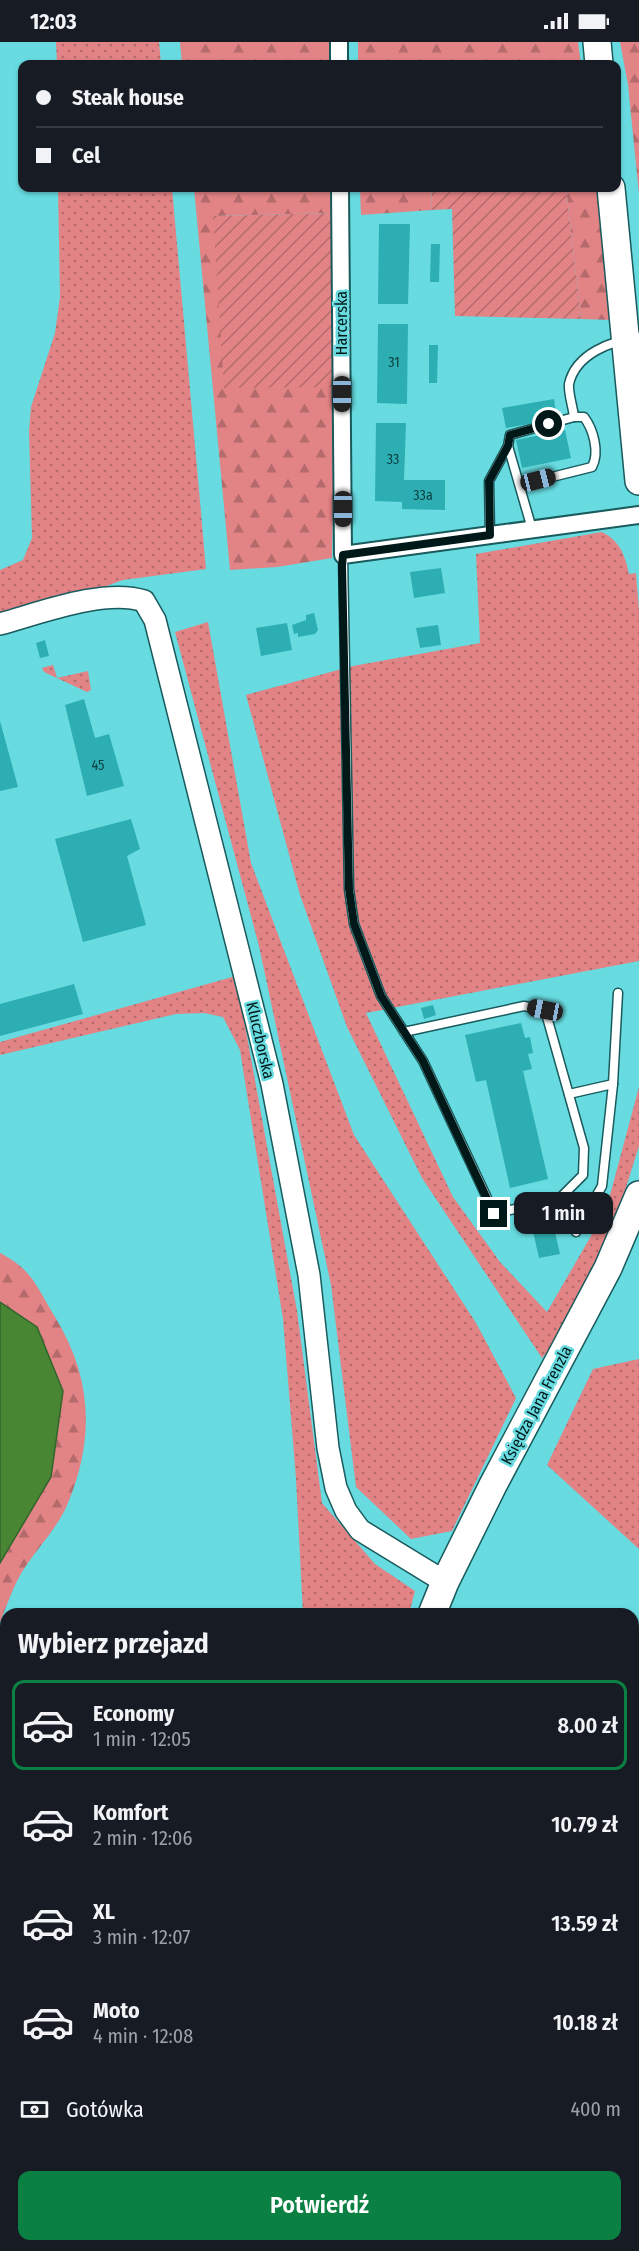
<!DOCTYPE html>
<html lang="pl">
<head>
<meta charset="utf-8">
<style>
	body { margin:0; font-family:"Fira Sans Condensed",sans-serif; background:#20242c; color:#f1f3f6; height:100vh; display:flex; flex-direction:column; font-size:22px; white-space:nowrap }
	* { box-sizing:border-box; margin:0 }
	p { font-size:20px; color:#9ea1a6 }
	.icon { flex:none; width:33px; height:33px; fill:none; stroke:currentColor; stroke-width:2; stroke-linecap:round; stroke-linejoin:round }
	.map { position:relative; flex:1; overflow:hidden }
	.drawer { position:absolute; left:0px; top:1566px; width:639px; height:644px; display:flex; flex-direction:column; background:#171b24; border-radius:18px 18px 0 0; box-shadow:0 2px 4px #0004 }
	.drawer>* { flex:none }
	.top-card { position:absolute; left:18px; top:18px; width:603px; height:132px; border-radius:12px; box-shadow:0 2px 4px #0004; display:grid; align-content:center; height:132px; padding:0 18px; background:#171b24 }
	.end { position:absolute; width:27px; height:27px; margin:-14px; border:8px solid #011819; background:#fff; box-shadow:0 0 0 3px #fff }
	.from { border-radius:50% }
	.bubble { position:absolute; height:42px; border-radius:12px; background:#171b24; box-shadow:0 2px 4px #0004; font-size:20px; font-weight:600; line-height:42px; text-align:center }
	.car { position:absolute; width:18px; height:36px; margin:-18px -9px; border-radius:8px; box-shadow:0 0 4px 2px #0007; background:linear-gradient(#222 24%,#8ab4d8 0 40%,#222 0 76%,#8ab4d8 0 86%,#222 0) }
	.top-card b { display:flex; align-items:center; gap:21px; height:57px; font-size:22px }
	.top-card b+b { border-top:2px solid #363941 }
	.top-card i { width:15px; height:15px; background:#f1f3f6 }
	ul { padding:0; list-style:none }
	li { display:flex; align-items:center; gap:18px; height:90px; margin:0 12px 9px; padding:0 6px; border:3px solid transparent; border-radius:12px }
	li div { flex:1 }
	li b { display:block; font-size:22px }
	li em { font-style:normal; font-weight:600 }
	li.active { border-color:#0b8043 }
	li>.icon { width:54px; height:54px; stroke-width:1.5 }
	h2 { padding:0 18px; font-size:27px; line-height:72px }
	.pay { display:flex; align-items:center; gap:15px; height:66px; padding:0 18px; font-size:22px }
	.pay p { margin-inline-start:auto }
	.action { display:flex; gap:12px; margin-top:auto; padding:12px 18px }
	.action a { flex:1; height:69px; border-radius:12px; background:#0b8043; color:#fff; font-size:24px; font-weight:600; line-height:69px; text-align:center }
	.status { display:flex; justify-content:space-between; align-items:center; height:42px; padding:0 30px; background:#171b24; direction:ltr }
	.status svg { height:16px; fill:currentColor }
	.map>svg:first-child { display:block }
	.grass { fill:url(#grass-dots) }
	.forest { fill:url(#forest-firs) }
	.garden { fill:url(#garden-furrows) }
	.water { fill:#488634; stroke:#33652c; stroke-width:1.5 }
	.building { fill:#2daeb2 }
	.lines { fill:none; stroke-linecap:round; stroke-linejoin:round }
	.service-casing { stroke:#195a5c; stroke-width:11 }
	.minor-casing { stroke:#195a5c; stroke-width:20 }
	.tertiary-casing { stroke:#195a5c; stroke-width:24 }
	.primary-casing { stroke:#195a5c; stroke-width:30 }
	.service { stroke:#fff; stroke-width:8 }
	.minor { stroke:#fff; stroke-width:16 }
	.tertiary { stroke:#fff; stroke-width:21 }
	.primary { stroke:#fff; stroke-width:27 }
	.route { stroke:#011819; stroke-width:8 }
	.labels { text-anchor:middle; stroke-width:5; stroke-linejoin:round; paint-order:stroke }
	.number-label { font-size:14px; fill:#0c3e3f }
	.street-label { font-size:16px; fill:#011819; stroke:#67dbe0 }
</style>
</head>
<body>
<div class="status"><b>12:03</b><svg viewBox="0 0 49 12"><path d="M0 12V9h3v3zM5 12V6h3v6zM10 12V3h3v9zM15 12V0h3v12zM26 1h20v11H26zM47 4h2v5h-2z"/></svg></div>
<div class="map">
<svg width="639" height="2209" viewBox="0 0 639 2209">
	<defs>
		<pattern id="grass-dots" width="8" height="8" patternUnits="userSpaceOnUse" patternTransform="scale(1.5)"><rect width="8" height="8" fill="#e28385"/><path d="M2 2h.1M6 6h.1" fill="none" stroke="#b56a6c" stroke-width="1.8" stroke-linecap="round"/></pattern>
		<pattern id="forest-firs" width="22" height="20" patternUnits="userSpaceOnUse" patternTransform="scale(1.5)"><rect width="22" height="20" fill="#e28385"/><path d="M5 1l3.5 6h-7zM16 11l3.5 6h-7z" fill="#b56a6c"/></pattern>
		<pattern id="garden-furrows" width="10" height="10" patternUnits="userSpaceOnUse" patternTransform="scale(1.5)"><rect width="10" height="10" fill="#e28385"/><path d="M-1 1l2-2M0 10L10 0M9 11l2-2" fill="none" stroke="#b56a6c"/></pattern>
	</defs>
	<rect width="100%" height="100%" fill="#67dbe0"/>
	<g class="grass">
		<path d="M56,0H159L161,22H57Z"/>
		<path d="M58,146H172L206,527L123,538L87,551L0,574V528L23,518L32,496L29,389L31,365L55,291L60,255Z"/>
		<path d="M602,490C620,499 625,513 629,532L636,531L639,568V919L366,971L453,1155L500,1220L547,1270L606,1168L639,1045V1104L617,1174L565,1287L542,1316L422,1136L347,985L300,853L246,653L353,624L480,601L476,512Z"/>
		<path d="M208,580L251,821L354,1093L476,1281L516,1356L452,1489L411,1497L356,1445L331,1243L259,904L175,590Z"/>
		<path d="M53,623L57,636L88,629L91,648L87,650L44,630L42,626Z"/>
		<path d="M236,934L297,1269L322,1461L375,1522L415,1549L409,1572H303L296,1437L283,1277L243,1027L240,1008L223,975L204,971L176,972L0,1013V1000Z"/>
		<path d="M639,1317V1507L547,1423L593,1327Z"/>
		<path d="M358,2204H430L423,2209H358Z"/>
	</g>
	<g class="forest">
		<path d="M180,0H332V22H182Z"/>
		<path d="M358,0H578L581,22H358Z"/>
		<path d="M620,0H639V152L628,43Z"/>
		<path d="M194,146H333V171L214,174L335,345L332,516L277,525L230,528Z"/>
		<path d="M360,146H432L431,168L361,173Z"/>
		<path d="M566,146H597L613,278L581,277Z"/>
		<path d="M0,1211C33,1228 36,1244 55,1275C92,1335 95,1396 68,1461C58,1486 36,1507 22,1530C13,1545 7,1563 0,1580V1521L51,1435L37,1285L0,1260Z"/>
	</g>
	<g class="garden">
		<path d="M432,146H566L581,277L455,274L452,167L431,168Z"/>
		<path d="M333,171L335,345L224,346L213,174Z"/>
	</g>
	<path class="water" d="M0,1260L37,1285L63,1349L51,1435L0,1521Z"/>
	<g class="building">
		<path d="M379,182H410L408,262H378Z"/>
		<path d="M431,202H440L439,240H430Z"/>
		<path d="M378,282H408L407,362L377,361Z"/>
		<path d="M429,303H438L437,341H429Z"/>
		<path d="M554,357L557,377L506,386L502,366Z"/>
		<path d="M376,381H406L404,438H445V468L402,467V460L375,459Z"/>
		<path d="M565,388L571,416L522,426L516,398Z"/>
		<path d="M441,526L445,551L414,556L410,530Z"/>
		<path d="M314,571L318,588L315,592L298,595V591L294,592L292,583L306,578V573Z"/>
		<path d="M287,581L292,608L261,614L256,586Z"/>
		<path d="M438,583L441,603L420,606L416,586Z"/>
		<path d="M45,598L49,614L40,616L36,601Z"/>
		<path d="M84,657L95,696L109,692L124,744L87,754L65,663Z"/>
		<path d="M0,679L18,745L0,749Z"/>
		<path d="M131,777L140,807L127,814L146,883L83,900L55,797Z"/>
		<path d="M74,942L83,972L0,994V962Z"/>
		<path d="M433,963L436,973L424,977L421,966Z"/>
		<path d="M521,981L525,996L530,995L533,1011L528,1012L532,1027L523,1029L548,1137L510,1146L486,1038L476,1040L465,993Z"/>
		<path d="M553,1181L560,1212L539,1216L532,1185Z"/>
	</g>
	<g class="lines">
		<defs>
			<g id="service">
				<path d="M520,443L592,425C600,410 593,387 584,375H574"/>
				<path d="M532,487L508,404L510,393L574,375C573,365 568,351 569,342C576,311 612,299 639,295"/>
				<path d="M490,493L489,439L508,404"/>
				<path d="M343,513L349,847L354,882L381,954L423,1019L494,1171L557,1159L583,1133L584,1106L545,968L524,964L404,990"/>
				<path d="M569,1052L613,1042"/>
				<path d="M576,1190L602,1144L613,1042L618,951"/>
			</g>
			<g id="minor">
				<path d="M339,0V22"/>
				<path d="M340,146L343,513L639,473"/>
			</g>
			<path id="tertiary" d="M0,582C40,571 105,546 144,559L155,578L272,1042L309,1233L328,1406L336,1446L346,1469L360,1488L445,1540"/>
			<g id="primary">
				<path d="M597,0L599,22"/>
				<path d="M611,146L639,439"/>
				<path d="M432,1572L445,1540L493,1443L608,1226L639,1153"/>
				<path d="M335,2209V2204"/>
			</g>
		</defs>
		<use href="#service" class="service-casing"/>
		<use href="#minor" class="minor-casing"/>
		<use href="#tertiary" class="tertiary-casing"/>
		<use href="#primary" class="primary-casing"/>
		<use href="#service" class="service"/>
		<use href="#minor" class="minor"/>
		<use href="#tertiary" class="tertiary"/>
		<use href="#primary" class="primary"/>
	</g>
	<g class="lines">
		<path class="route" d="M494,1172L423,1019L381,954L354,882L349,847L342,524L343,513L490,493L489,439L508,404L510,393L549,382"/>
	</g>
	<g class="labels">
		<g class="number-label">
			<text x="394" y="325">31</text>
			<text x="393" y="422">33</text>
			<text x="423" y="458">33a</text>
			<text x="98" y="728">45</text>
		</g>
		<g class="street-label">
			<text transform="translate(341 281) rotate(-90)" y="6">Harcerska</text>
			<text transform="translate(261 998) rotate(77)" y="6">Kluczborska</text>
			<text transform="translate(536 1363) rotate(-62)" y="6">Księdza Jana Frenzla</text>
		</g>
	</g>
</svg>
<i class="end from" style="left:549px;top:382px"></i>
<i class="end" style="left:494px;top:1172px"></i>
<div class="bubble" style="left:514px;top:1150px;width:99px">1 min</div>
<i class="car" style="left:342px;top:352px;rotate:180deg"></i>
<i class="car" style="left:538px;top:438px;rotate:76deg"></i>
<i class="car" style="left:343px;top:467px;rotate:180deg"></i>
<i class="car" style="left:545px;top:968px;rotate:281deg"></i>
<div class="top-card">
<b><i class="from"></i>Steak house</b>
<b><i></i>Cel</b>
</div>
<section class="drawer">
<h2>Wybierz przejazd</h2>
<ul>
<li class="active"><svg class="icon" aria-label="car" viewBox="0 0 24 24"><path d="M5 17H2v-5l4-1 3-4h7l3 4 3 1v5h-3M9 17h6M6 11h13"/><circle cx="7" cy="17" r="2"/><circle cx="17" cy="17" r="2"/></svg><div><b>Economy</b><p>1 min · 12:05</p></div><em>8.00 zł</em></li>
<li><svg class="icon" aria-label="car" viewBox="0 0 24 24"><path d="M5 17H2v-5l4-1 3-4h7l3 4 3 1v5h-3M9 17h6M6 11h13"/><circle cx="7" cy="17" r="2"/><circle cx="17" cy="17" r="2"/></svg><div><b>Komfort</b><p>2 min · 12:06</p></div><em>10.79 zł</em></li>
<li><svg class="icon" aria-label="car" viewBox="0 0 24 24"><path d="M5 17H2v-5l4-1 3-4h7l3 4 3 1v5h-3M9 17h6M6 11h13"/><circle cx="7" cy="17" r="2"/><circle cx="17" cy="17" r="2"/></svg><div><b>XL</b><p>3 min · 12:07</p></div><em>13.59 zł</em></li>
<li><svg class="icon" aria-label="car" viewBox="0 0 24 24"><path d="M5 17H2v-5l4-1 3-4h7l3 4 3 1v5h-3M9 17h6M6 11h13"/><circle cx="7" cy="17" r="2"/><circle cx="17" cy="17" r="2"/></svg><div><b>Moto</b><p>4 min · 12:08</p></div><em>10.18 zł</em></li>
</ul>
<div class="pay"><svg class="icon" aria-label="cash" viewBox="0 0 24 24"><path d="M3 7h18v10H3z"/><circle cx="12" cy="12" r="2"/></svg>Gotówka<p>400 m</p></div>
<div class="action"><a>Potwierdź</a></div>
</section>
</div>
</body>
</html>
